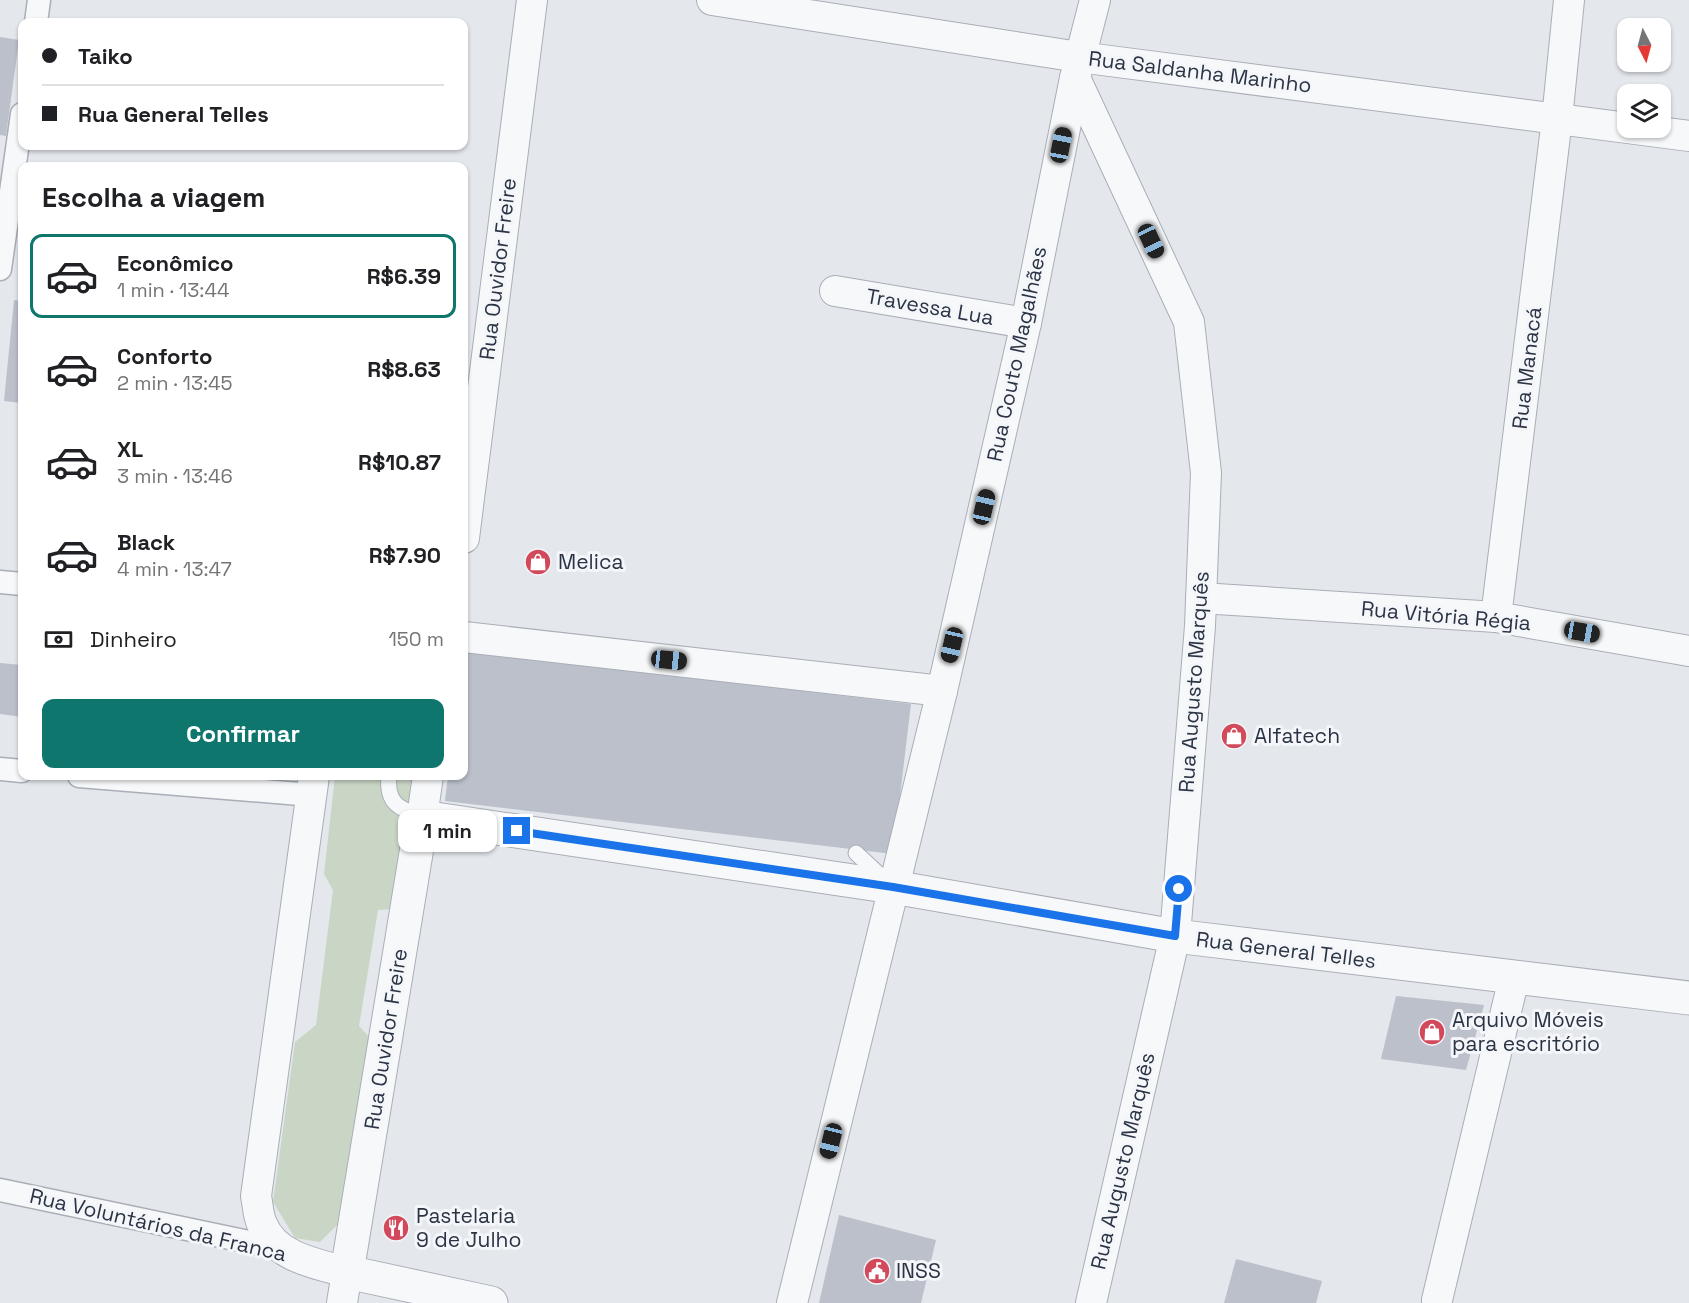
<!DOCTYPE html>
<html lang="pt">
<head>
<meta charset="utf-8">
<style>
	body { margin:0; font-family:"Space Grotesk",sans-serif; background:#f2f2f2; color:#202124; height:100vh; display:flex; flex-direction:column; font-size:22px; white-space:nowrap }
	* { box-sizing:border-box; margin:0 }
	p { font-size:20px; color:#757577 }
	.icon { flex:none; width:33px; height:33px; fill:none; stroke:currentColor; stroke-width:2; stroke-linecap:round; stroke-linejoin:round }
	.map { position:relative; flex:1; overflow:hidden }
	.panel { position:absolute; left:18px; top:162px; width:450px; height:618px; display:flex; flex-direction:column; background:#fff; border-radius:12px; box-shadow:0 2px 4px #0004 }
	.panel>* { flex:none }
	.hud { position:absolute; left:18px; top:18px; width:450px; height:132px; border-radius:12px; box-shadow:0 2px 4px #0004; display:grid; align-content:center; height:132px; padding:0 24px; background:#fff }
	.needle { width:39px; rotate:174deg }
	.buttons { position:absolute; left:1617px; top:18px; display:grid; gap:12px }
	.buttons a { display:grid; place-items:center; width:54px; height:54px; border-radius:12px; background:#fff; box-shadow:0 2px 4px #0004; font-size:30px }
	.end { position:absolute; width:27px; height:27px; margin:-14px; border:8px solid #1a73e8; background:#fff; box-shadow:0 0 0 3px #fff }
	.from { border-radius:50% }
	.bubble { position:absolute; height:42px; border-radius:12px; background:#fff; box-shadow:0 2px 4px #0004; font-size:20px; font-weight:600; line-height:42px; text-align:center }
	.car { position:absolute; width:18px; height:36px; margin:-18px -9px; border-radius:8px; box-shadow:0 0 4px 2px #0007; background:linear-gradient(#222 24%,#8ab4d8 0 40%,#222 0 76%,#8ab4d8 0 86%,#222 0) }
	.hud b { display:flex; align-items:center; gap:21px; height:57px; font-size:22px }
	.hud b+b { border-top:2px solid #e0e0e0 }
	.hud i { width:15px; height:15px; background:#202124 }
	ul { padding:0; list-style:none }
	li { display:flex; align-items:center; gap:18px; height:84px; margin:0 12px 9px; padding:0 12px; border:3px solid transparent; border-radius:12px }
	li div { flex:1 }
	li b { display:block; font-size:22px }
	li em { font-style:normal; font-weight:600 }
	li.current { border-color:#0f766e }
	li>.icon { width:54px; height:54px; stroke-width:1.5 }
	h2 { padding:0 24px; font-size:27px; line-height:72px }
	.pay { display:flex; align-items:center; gap:15px; height:66px; padding:0 24px; font-size:22px }
	.pay p { margin-inline-start:auto }
	.cta { display:flex; gap:12px; margin-top:auto; padding:12px 24px }
	.cta a { flex:1; height:69px; border-radius:12px; background:#0f766e; color:#fff; font-size:24px; font-weight:600; line-height:69px; text-align:center }
	.map>svg:first-child { display:block }
	.green { fill:#c9d6c5 }
	.building { fill:#bbc0ca }
	.lines { fill:none; stroke-linecap:round; stroke-linejoin:round }
	.service-casing { stroke:#a9aeb7; stroke-width:17 }
	.pedestrian-casing { stroke:#a9aeb7; stroke-width:25 }
	.minor-casing { stroke:#a9aeb7; stroke-width:32 }
	.tertiary-casing { stroke:#a9aeb7; stroke-width:35 }
	.service { stroke:#f7f8fa; stroke-width:15 }
	.pedestrian { stroke:#f7f8fa; stroke-width:22 }
	.minor { stroke:#f7f8fa; stroke-width:30 }
	.tertiary { stroke:#f7f8fa; stroke-width:33 }
	.route { stroke:#1a73e8; stroke-width:8 }
	.labels { text-anchor:middle; stroke-width:6; stroke-linejoin:round; paint-order:stroke }
	.street-label { font-size:21px; fill:#2b3445; stroke:#f4f6f9 }
	.poi-label { font-size:21px; fill:#2b3445; stroke:#f4f6f9; text-anchor:start }
</style>
</head>
<body>
<div class="map">
<svg width="1689" height="1303" viewBox="0 0 1689 1303">
	<rect width="100%" height="100%" fill="#e4e7ec"/>
	<path class="green" d="M335,776H415L393,909L378,910L359,1026L370,1038L344,1218L320,1242L295,1238L273,1202L295,1042L316,1025L333,890L324,874Z"/>
	<g class="building">
		<path d="M0,37L19,40L6,136L0,135Z"/>
		<path d="M14,300L22,301V403L4,401Z"/>
		<path d="M464,650L911,704L893,854L445,801L448,776H464Z"/>
		<path d="M0,663L22,665V717L0,714Z"/>
		<path d="M1396,996L1484,1005L1466,1070L1381,1059Z"/>
		<path d="M839,1215L936,1240L921,1303H819Z"/>
		<path d="M1236,1259L1322,1281L1316,1303H1224Z"/>
	</g>
	<g class="lines">
		<defs>
			<g id="service">
				<path d="M389,776C386,803 399,809 422,817"/>
				<path d="M856,853L886,881"/>
			</g>
			<g id="pedestrian">
				<path d="M36,22L39,0"/>
				<path d="M0,269L22,114"/>
				<path d="M0,582L22,584"/>
				<path d="M0,769L22,771"/>
				<path d="M79,776L312,795"/>
				<path d="M0,1190L278,1248"/>
			</g>
			<g id="minor">
				<path d="M712,0L1079,57L1689,136"/>
				<path d="M1075,78L1189,322L1206,473L1200,626L1175,936L1091,1303"/>
				<path d="M835,291L1026,323"/>
				<path d="M464,538L532,0"/>
				<path d="M1201,598L1496,617L1689,651"/>
				<path d="M1496,617L1557,119L1569,0"/>
				<path d="M464,637L942,691"/>
				<path d="M314,776L256,1196C258,1205 258,1216 262,1224C275,1257 316,1264 347,1272L342,1303"/>
				<path d="M422,817L428,776"/>
				<path d="M1437,1300L1514,978"/>
				<path d="M792,1303L942,691L1026,323L1075,78L1095,0"/>
			</g>
			<path id="tertiary" d="M491,1303L347,1272L422,817L893,887L1175,936L1689,998"/>
		</defs>
		<use href="#service" class="service-casing"/>
		<use href="#pedestrian" class="pedestrian-casing"/>
		<use href="#minor" class="minor-casing"/>
		<use href="#tertiary" class="tertiary-casing"/>
		<use href="#service" class="service"/>
		<use href="#pedestrian" class="pedestrian"/>
		<use href="#minor" class="minor"/>
		<use href="#tertiary" class="tertiary"/>
	</g>
	<g class="lines">
		<path class="route" d="M517,831L893,887L1175,936L1179,889"/>
	</g>
	<defs>
		<symbol id="shop-disc" viewBox="-11 -11 22 22"><circle r="9.5" fill="#d1495b" stroke="#f4f6f9"/><path d="M-5-2.5h2.3a2.7 3.5 0 0 1 5.4 0H5L5.5 6h-11ZM-1.5-2.5h3a1.5 2.3 0 0 0-3 0Z" fill="#fff"/></symbol>
		<symbol id="restaurant-disc" viewBox="-11 -11 22 22"><circle r="9.5" fill="#d1495b" stroke="#f4f6f9"/><path d="M-5-6h1v4h1v-4h1v4h1v-4h1v5L-1.5 .5V6h-2V.5L-5-1ZM5-6V6H3V1.5H1.5Q1.5-4 5-6Z" fill="#fff"/></symbol>
		<symbol id="civic-disc" viewBox="-11 -11 22 22"><circle r="9.5" fill="#d1495b" stroke="#f4f6f9"/><path d="M-.6-6.5H3V-4.5H.6V-3L4-1V1h2V6H-6V1h2V-1L-.6-3ZM-1.2 2.5V6h2.4V2.5Z" fill="#fff"/></symbol>
	</defs>
	<g fill-rule="evenodd">
		<use href="#shop-disc" x="523" y="547" width="30" height="30"/>
		<use href="#shop-disc" x="1219" y="721" width="30" height="30"/>
		<use href="#shop-disc" x="1417" y="1017" width="30" height="30"/>
		<use href="#restaurant-disc" x="381" y="1213" width="30" height="30"/>
		<use href="#civic-disc" x="862" y="1256" width="30" height="30"/>
	</g>
	<g class="labels">
		<g class="street-label">
			<text transform="translate(1200 72) rotate(7)" y="7">Rua Saldanha Marinho</text>
			<text transform="translate(498 269) rotate(-83)" y="7">Rua Ouvidor Freire</text>
			<text transform="translate(930 307) rotate(10)" y="7">Travessa Lua</text>
			<text transform="translate(1017 354) rotate(-78)" y="7">Rua Couto Magalhães</text>
			<text transform="translate(1527 368) rotate(-83)" y="7">Rua Manacá</text>
			<text transform="translate(1446 616) rotate(5)" y="7">Rua Vitória Régia</text>
			<text transform="translate(1194 682) rotate(-86)" y="7">Rua Augusto Marquês</text>
			<text transform="translate(1286 950) rotate(7)" y="7">Rua General Telles</text>
			<text transform="translate(386 1039) rotate(-81)" y="7">Rua Ouvidor Freire</text>
			<text transform="translate(1123 1161) rotate(-77)" y="7">Rua Augusto Marquês</text>
			<text transform="translate(158 1225) rotate(13)" y="7">Rua Voluntários da Franca</text>
		</g>
		<g class="poi-label">
			<text x="558" y="569">Melica</text>
			<text x="1254" y="743">Alfatech</text>
			<text x="1452" y="1027">Arquivo Móveis<tspan x="1452" dy="24">para escritório</tspan></text>
			<text x="416" y="1223">Pastelaria<tspan x="416" dy="24">9 de Julho</tspan></text>
			<text x="896" y="1278">INSS</text>
		</g>
	</g>
</svg>
<div class="buttons">
<a><svg class="needle" viewBox="-14 -14 28 28"><path d="M0-13l5 13h-10z" fill="#e53935"/><path d="M0 13l5-13h-10z" fill="#757577"/></svg></a>
<a><svg class="icon" aria-label="layers" viewBox="0 0 24 24"><path d="M12 4l9 5-9 5-9-5zM3 14l9 5 9-5"/></svg></a>
</div>
<i class="end from" style="left:1179px;top:889px"></i>
<i class="end" style="left:517px;top:831px"></i>
<div class="bubble" style="left:398px;top:810px;width:99px">1 min</div>
<i class="car" style="left:1061px;top:145px;rotate:11deg"></i>
<i class="car" style="left:1151px;top:241px;rotate:155deg"></i>
<i class="car" style="left:984px;top:507px;rotate:13deg"></i>
<i class="car" style="left:1582px;top:632px;rotate:100deg"></i>
<i class="car" style="left:952px;top:645px;rotate:193deg"></i>
<i class="car" style="left:669px;top:660px;rotate:96deg"></i>
<i class="car" style="left:831px;top:1141px;rotate:194deg"></i>
<div class="hud">
<b><i class="from"></i>Taiko</b>
<b><i></i>Rua General Telles</b>
</div>
<section class="panel">
<h2>Escolha a viagem</h2>
<ul>
<li class="current"><svg class="icon" aria-label="car" viewBox="0 0 24 24"><path d="M5 17H2v-5l4-1 3-4h7l3 4 3 1v5h-3M9 17h6M6 11h13"/><circle cx="7" cy="17" r="2"/><circle cx="17" cy="17" r="2"/></svg><div><b>Econômico</b><p>1 min · 13:44</p></div><em>R$6.39</em></li>
<li><svg class="icon" aria-label="car" viewBox="0 0 24 24"><path d="M5 17H2v-5l4-1 3-4h7l3 4 3 1v5h-3M9 17h6M6 11h13"/><circle cx="7" cy="17" r="2"/><circle cx="17" cy="17" r="2"/></svg><div><b>Conforto</b><p>2 min · 13:45</p></div><em>R$8.63</em></li>
<li><svg class="icon" aria-label="car" viewBox="0 0 24 24"><path d="M5 17H2v-5l4-1 3-4h7l3 4 3 1v5h-3M9 17h6M6 11h13"/><circle cx="7" cy="17" r="2"/><circle cx="17" cy="17" r="2"/></svg><div><b>XL</b><p>3 min · 13:46</p></div><em>R$10.87</em></li>
<li><svg class="icon" aria-label="car" viewBox="0 0 24 24"><path d="M5 17H2v-5l4-1 3-4h7l3 4 3 1v5h-3M9 17h6M6 11h13"/><circle cx="7" cy="17" r="2"/><circle cx="17" cy="17" r="2"/></svg><div><b>Black</b><p>4 min · 13:47</p></div><em>R$7.90</em></li>
</ul>
<div class="pay"><svg class="icon" aria-label="cash" viewBox="0 0 24 24"><path d="M3 7h18v10H3z"/><circle cx="12" cy="12" r="2"/></svg>Dinheiro<p>150 m</p></div>
<div class="cta"><a>Confirmar</a></div>
</section>
</div>
</body>
</html>
